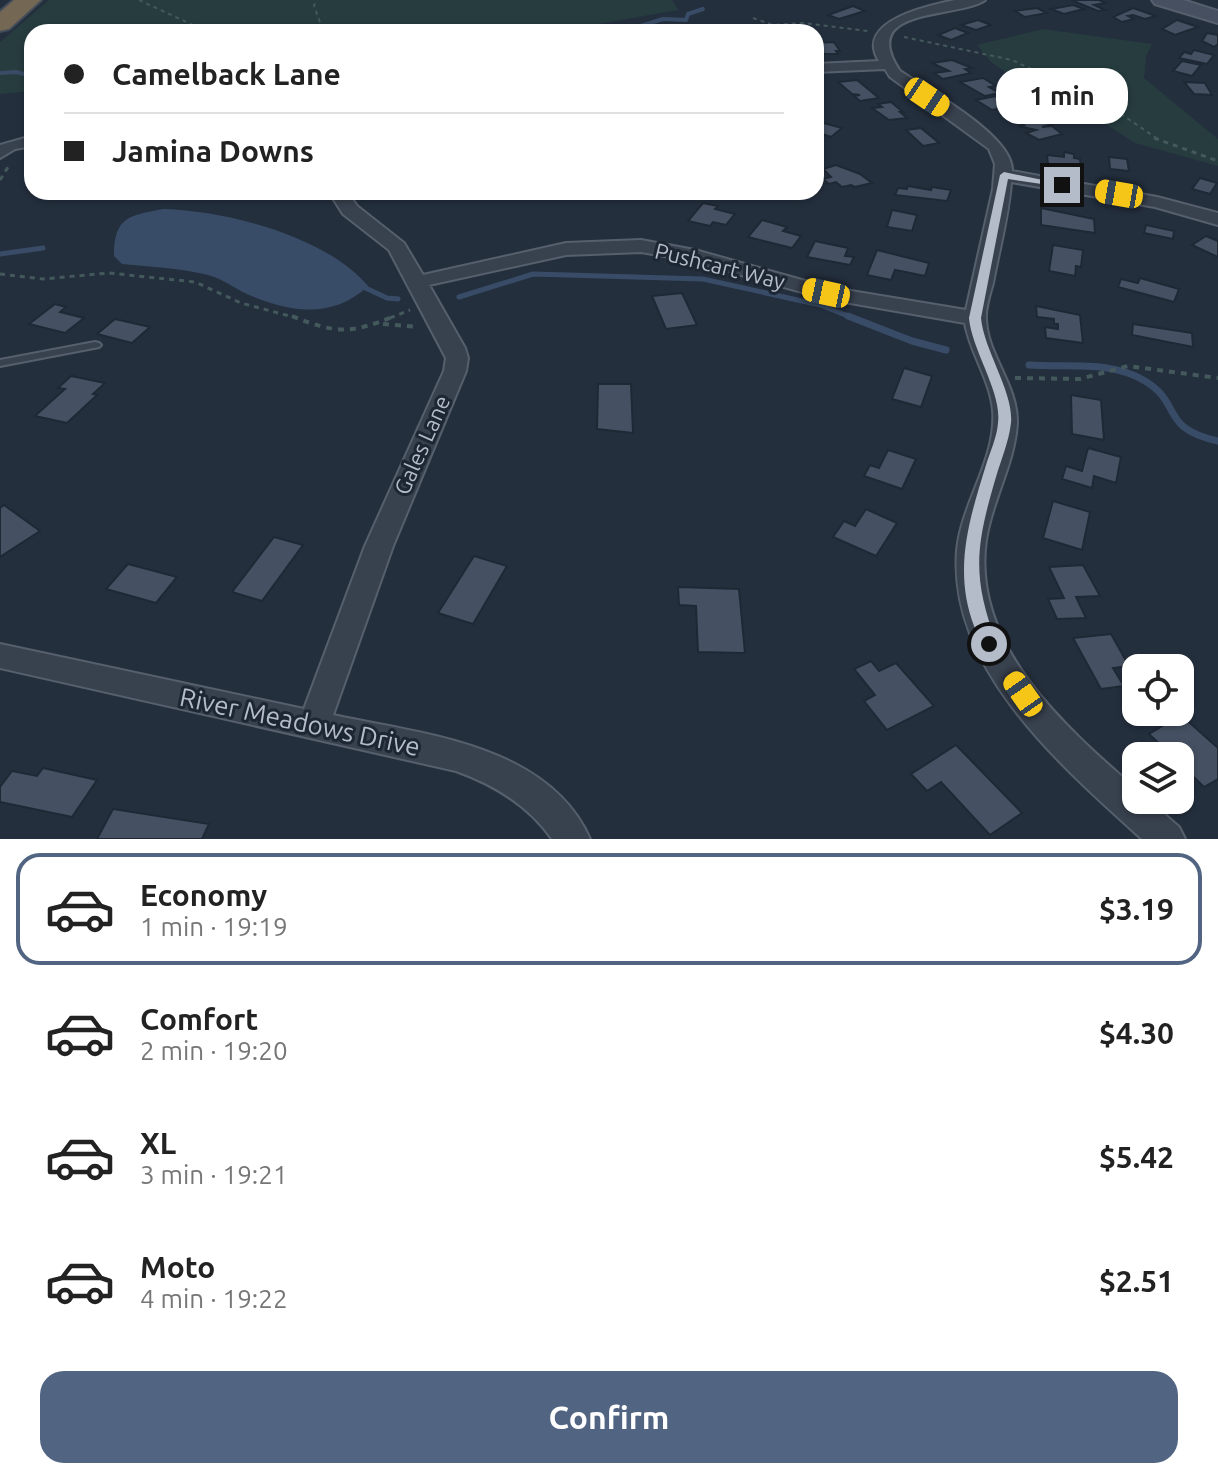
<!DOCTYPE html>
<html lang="en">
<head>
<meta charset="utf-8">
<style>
	body { margin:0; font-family:Ubuntu,sans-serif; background:#f6f6f6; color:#222; height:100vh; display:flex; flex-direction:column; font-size:30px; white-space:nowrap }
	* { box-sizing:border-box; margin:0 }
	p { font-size:26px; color:#767676 }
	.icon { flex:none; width:44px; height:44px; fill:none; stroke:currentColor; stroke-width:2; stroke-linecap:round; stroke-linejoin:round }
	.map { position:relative; height:839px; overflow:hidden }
	.panel { display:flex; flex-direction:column; background:#fff; flex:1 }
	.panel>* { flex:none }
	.banner { position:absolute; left:24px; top:24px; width:800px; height:176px; border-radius:24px; box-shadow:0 2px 6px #0004; display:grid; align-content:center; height:176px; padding:0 40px; background:#fff }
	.buttons { position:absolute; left:1122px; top:654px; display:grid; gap:16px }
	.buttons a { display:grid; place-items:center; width:72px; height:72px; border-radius:16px; background:#fff; box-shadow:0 2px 6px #0004; font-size:40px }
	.end { position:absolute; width:36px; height:36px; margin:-18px; border:10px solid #b4bcc9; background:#111; box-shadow:0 0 0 4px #111 }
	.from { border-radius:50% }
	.bubble { position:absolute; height:56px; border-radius:24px; background:#fff; box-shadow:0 2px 6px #0004; font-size:26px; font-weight:700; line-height:56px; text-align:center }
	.car { position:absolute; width:24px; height:48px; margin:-24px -12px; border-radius:10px; box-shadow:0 0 6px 2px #0007; background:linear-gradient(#f5c518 24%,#345 0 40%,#f5c518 0 76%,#345 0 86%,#f5c518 0) }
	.banner b { display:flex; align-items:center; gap:28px; height:76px; font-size:30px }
	.banner b+b { border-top:2px solid #e0e0e0 }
	.banner i { width:20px; height:20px; background:#222 }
	ul { padding:14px 0 0; list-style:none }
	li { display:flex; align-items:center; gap:24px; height:112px; margin:0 16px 12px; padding:0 24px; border:4px solid transparent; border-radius:24px }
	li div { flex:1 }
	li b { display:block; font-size:30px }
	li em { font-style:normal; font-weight:700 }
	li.active { border-color:#516482 }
	li>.icon { width:72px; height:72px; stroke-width:1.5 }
	.cta { display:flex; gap:16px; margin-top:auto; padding:16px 40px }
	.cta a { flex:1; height:92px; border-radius:24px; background:#516482; color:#fff; font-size:32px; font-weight:700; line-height:92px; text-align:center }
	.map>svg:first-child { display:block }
	.green { fill:#263c3f }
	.water { fill:#394c67 }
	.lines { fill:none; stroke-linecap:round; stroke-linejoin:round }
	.stream-far2 { stroke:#394c67; stroke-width:4 }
	.stream-far1 { stroke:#394c67; stroke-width:5 }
	.stream { stroke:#394c67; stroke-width:7 }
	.building { fill:#455162; stroke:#1f2835; stroke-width:2 }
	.lane-casing { stroke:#565f6c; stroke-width:4 }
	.street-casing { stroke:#565f6c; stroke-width:4 }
	.secondary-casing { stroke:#565f6c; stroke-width:4 }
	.highway-casing { stroke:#434c59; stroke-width:4 }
	.path-far2 { stroke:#44595c; stroke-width:2; stroke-dasharray:4 4; stroke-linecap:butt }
	.path-far1 { stroke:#44595c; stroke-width:3; stroke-dasharray:5 5; stroke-linecap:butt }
	.path { stroke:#44595c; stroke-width:4; stroke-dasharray:6 6; stroke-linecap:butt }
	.lane { fill:#38414e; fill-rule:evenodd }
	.street { fill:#38414e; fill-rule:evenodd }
	.secondary { fill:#465061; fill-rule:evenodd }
	.highway { fill:#746855; fill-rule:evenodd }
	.route { fill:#b4bcc9 }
	.labels { text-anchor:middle; stroke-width:6; stroke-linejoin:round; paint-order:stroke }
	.street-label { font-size:22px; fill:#b4bcc9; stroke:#1d2633 }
	.near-street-label { font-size:26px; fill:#b4bcc9; stroke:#1d2633 }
</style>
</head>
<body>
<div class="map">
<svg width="1218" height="839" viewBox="0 0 1218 839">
	<rect width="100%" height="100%" fill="#242f3e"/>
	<g class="green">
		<path d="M49,0H672L678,10L553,32H32V91L0,94V42Z"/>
		<path d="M1043,29L1152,44L1146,56L1144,78L1218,139V166L1135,143L1078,107L1017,80L991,62L977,45Z"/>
	</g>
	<path class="water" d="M164,209C227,211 326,236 368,286C332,320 288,312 247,294C234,288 223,279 208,275C181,268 151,267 122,264L114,256C114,217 129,215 164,209Z"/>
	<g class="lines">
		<g class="stream-far2">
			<path d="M576,32L631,29L663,19L686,20L688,14L703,9"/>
			<path d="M0,73L16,72L32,76"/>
		</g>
		<g class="stream-far1">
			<path d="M0,254L43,248"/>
			<path d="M359,285L387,298L398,299"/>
			<path d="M459,297L533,274L703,279L820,305L853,318"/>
		</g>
		<g class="stream">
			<path d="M848,316L912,341L946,350"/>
			<path d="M1029,365C1066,368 1112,360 1145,381C1183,404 1159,428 1218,441"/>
		</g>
	</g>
	<g class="building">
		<path d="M1071,0H1099L1105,3L1094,5L1105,10L1098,11Z"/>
		<path d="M1073,5L1084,9L1064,14L1051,9Z"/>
		<path d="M853,6L865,11L839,19L828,15Z"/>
		<path d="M1037,8L1047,13L1025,17L1015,11Z"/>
		<path d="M1133,8L1156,16L1145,19L1133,15L1128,16L1134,19L1122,22L1113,17Z"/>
		<path d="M978,20L991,25L976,30L961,25Z"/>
		<path d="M1177,20L1198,27L1175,35L1162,29Z"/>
		<path d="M955,28L968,33L951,40L938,35Z"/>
		<path d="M1207,33L1218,35V44L1214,47L1202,41Z"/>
		<path d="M834,42L840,51H836L838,54H824L816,43Z"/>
		<path d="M1194,50L1214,55L1207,64L1179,58L1184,52L1191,54Z"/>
		<path d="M952,60L972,68L965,69L971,73L943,79L934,73L949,71L932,63Z"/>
		<path d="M1182,61L1201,65L1192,76L1173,71Z"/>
		<path d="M983,78L996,86L989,87L999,93L985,96L960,82Z"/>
		<path d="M857,80L879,98L860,101L854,96L860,95L852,94L838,82Z"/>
		<path d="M1184,82L1205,83L1212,95L1194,94Z"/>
		<path d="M1001,95L1017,105L992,110L976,100Z"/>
		<path d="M891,102L903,112H900L907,118L889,120L872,108L882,107L878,104Z"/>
		<path d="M1043,117L1055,123L1042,127L1052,126L1062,134L1039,140L1026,133L1036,130L1018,126L1024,125L1019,122Z"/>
		<path d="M820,122L842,128L831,137L816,132V125Z"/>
		<path d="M921,128L939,143L923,146L906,130Z"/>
		<path d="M1064,152L1074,154V158L1080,159L1081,168L1048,164L1047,155L1064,157Z"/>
		<path d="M1109,157L1127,159L1129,171L1110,169Z"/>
		<path d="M836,165L860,174L872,183L855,187L851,185L842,187L836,182L829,184L823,179L831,177L823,169Z"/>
		<path d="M1200,178L1217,183L1210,194L1192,189Z"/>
		<path d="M908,186L931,190L932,187L951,190L947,201L895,195L898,188L907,189Z"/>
		<path d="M703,203L718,206L715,209L735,214L726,225L713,222L710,226L688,221Z"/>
		<path d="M1041,208L1094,219L1095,233L1041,225Z"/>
		<path d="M892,210L917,215L912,231L887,227Z"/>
		<path d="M762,220L787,227L783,231L801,236L792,248L748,237Z"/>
		<path d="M1146,225L1174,231L1173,239L1144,233Z"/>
		<path d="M1206,236L1218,241V257L1192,245Z"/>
		<path d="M815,241L848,248L845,256L854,257L850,265L807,257Z"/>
		<path d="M1053,245L1083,250L1081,267L1076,266L1075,276L1049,271Z"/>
		<path d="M877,250L929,263L925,276L895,270L891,280L867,275Z"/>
		<path d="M1140,278L1179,289L1174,302L1118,287L1121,279L1138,283Z"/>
		<path d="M682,293L697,325L666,329L652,296Z"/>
		<path d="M55,304L66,307L60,312L84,318L65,333L29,324Z"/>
		<path d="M1036,306L1080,315L1083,343L1046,338L1045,327L1058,329V324H1054V319L1037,317Z"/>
		<path d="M115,319L150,327L132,343L97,334Z"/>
		<path d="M1133,324L1192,333L1193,347L1132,335Z"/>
		<path d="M904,368L932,376L921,407L892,399Z"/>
		<path d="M71,376L105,383L93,394L97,395L67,423L35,416L65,389L58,388Z"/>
		<path d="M598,384H631L633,433L597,429Z"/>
		<path d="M1071,395L1101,400L1104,440L1072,434Z"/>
		<path d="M1088,448L1121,457L1116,483L1094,476L1092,488L1062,479L1066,466L1082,471Z"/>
		<path d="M888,450L916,459L902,489L864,476L870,465L879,468Z"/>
		<path d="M1053,501L1090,512L1082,550L1043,538Z"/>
		<path d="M4,505L40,531L0,557V508Z"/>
		<path d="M866,509L897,523L876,556L833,537L844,521L855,526Z"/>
		<path d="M274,537L303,545L262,601L232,592Z"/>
		<path d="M474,556L507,566L473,624L438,613Z"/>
		<path d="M128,564L177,577L156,603L106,589Z"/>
		<path d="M1083,565L1100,596L1076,597L1086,618L1057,619L1048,599L1064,598L1049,567Z"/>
		<path d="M678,587L739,589L745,653L698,652L696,606L679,605Z"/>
		<path d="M1111,634L1129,666L1113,668L1124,686L1101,689L1073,638Z"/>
		<path d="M871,661L879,671L896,663L934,706L887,730L864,701L875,695L854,669Z"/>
		<path d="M1181,715L1218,748V779L1204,787L1180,764V756H1172L1149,734Z"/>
		<path d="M956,745L1022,813L990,835L941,782L927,791L911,774Z"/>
		<path d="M43,768L97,780L72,817L0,802V787L12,771L37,776Z"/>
		<path d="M113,809L209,824L202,839H97Z"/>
	</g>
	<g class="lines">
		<defs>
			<path id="lane" d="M95,342L99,343L101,345L99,347L0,366V360Z"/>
			<g id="street">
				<path d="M955,0H985C958,19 856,6 900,71C928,90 1014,136 1012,171L1157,197L1218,213V225L1155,207L1011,182C1009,215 999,250 993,283C990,294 985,308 986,319C987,355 1018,385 1017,423C1015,463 992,500 986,540C971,645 1065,727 1136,789V800H1148L1179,827L1185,839H1142C1063,767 948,670 957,551C961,503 997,459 993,410C990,379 970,353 965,323L827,299L687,260L641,252L566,255L429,285L465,348L468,358L466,371L393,546L333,715C421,734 548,744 590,839H552C528,805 495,785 456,771L0,668V644L304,709L365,546L444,371L446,358L389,250L343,214L329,192H347L357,206L404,243L423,275L566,243L641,240L695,250L827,287L966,310L993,189L995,164L989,149L890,77L885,69L816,72V64L879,61C853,21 931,5 955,0Z"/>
				<path d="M32,136V146L15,149L0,158V145Z"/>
			</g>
			<path id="secondary" d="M1152,0H1183L1218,11V23L1155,4Z"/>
			<path id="highway" d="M14,0H41L9,29L0,31V12Z"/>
		</defs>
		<use href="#lane" class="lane-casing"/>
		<use href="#street" class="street-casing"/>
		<use href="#secondary" class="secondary-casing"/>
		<use href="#highway" class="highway-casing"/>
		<g class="path-far2">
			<path d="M139,0L208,32"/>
			<path d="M753,18L773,25L803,23L868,31"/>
			<path d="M310,32L321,25L314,6L316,0"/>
			<path d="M904,37L1012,60L1108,105L1159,140"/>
		</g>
		<g class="path-far1">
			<path d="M1154,138L1218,161"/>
			<path d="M0,180L8,167"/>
			<path d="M0,274L43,279L109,273L195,282L241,303L297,318"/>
			<path d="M390,318L410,310"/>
		</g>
		<g class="path">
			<path d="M292,316C336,334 350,334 395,316"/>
			<path d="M383,324L418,327"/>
			<path d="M1015,378L1080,379L1128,366L1218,378"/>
		</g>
		<use href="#lane" class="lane"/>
		<use href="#street" class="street"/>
		<use href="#secondary" class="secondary"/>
		<use href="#highway" class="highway"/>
	</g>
	<path class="route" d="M1004,172L1067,185L1062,187L1008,179L981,318C984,351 1014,392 1011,423C1009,441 1001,460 996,477C976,545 971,576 997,644L989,651C979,647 978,635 974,626C953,570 969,520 986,465C990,452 997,437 998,423C1002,392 972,351 969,318L1000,175Z"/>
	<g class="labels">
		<g class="street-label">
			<text transform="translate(720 266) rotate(14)" y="8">Pushcart Way</text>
			<text transform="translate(422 445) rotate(-66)" y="8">Gales Lane</text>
		</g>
		<g class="near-street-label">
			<text transform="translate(300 722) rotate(12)" y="9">River Meadows Drive</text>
		</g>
	</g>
</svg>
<div class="buttons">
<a><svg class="icon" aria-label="locate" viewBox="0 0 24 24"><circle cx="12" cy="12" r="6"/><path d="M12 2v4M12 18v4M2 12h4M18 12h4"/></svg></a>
<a><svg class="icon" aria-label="layers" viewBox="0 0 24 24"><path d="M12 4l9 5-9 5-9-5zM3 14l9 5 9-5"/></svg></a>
</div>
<i class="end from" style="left:989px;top:644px"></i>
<i class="end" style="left:1062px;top:185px"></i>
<div class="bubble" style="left:996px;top:68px;width:132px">1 min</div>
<i class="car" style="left:927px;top:97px;rotate:124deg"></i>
<i class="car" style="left:1119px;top:194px;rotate:280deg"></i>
<i class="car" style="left:826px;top:293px;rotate:282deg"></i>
<i class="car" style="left:1023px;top:694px;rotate:325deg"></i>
<div class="banner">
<b><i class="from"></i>Camelback Lane</b>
<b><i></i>Jamina Downs</b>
</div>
</div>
<section class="panel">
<ul>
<li class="active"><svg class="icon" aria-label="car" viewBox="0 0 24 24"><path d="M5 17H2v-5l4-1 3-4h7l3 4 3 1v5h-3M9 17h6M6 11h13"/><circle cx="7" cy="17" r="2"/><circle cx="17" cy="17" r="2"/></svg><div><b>Economy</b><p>1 min · 19:19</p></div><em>$3.19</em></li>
<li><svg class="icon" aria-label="car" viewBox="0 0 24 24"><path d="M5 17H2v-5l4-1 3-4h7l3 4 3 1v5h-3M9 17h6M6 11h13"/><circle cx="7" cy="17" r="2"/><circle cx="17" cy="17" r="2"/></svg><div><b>Comfort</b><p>2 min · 19:20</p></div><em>$4.30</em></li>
<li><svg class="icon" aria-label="car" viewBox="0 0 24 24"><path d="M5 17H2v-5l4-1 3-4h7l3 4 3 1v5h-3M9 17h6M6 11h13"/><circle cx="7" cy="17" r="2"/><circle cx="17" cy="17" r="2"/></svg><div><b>XL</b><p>3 min · 19:21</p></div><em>$5.42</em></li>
<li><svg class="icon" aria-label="car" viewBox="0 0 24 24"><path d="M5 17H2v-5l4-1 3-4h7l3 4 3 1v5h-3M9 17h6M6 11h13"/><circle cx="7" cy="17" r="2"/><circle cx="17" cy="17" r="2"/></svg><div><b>Moto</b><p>4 min · 19:22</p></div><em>$2.51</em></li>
</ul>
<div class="cta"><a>Confirm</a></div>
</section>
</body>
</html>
